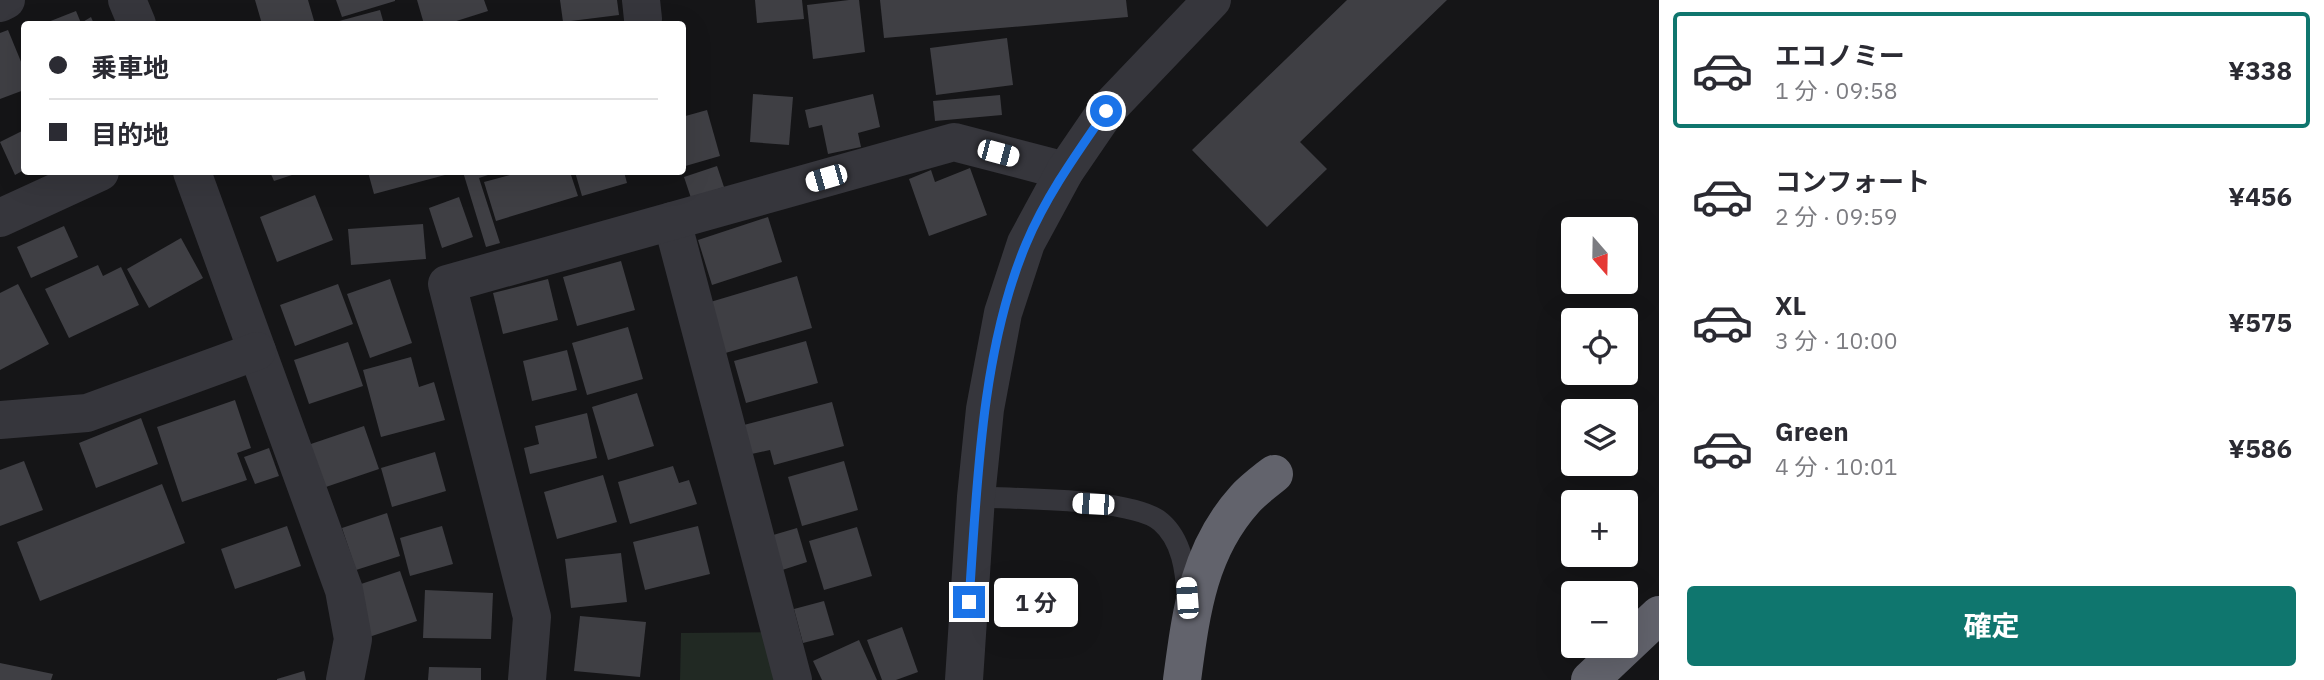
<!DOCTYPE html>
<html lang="ja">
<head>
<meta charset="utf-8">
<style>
	body { margin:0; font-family:"IBM Plex Sans","Noto Sans JP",sans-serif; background:#f7f7f7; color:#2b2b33; height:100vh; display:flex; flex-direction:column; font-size:26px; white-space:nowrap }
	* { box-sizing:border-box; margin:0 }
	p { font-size:23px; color:#7c7c81 }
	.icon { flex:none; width:38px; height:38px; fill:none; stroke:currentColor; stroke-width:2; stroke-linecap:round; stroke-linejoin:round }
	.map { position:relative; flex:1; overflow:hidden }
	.sheet { display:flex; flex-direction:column; background:#fff; width:665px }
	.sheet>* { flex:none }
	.guide { position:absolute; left:21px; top:21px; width:665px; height:154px; border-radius:7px; box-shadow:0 7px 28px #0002; display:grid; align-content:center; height:154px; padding:0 28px; background:#fff }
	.needle { width:46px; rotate:160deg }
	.controls { position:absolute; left:1561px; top:217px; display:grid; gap:14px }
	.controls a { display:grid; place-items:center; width:77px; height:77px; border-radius:7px; background:#fff; box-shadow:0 7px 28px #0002; font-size:35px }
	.end { position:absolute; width:32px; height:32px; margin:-16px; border:9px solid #1a73e8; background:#fff; box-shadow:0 0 0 4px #fff }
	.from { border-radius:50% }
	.bubble { position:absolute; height:49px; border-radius:7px; background:#fff; box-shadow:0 7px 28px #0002; font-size:23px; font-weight:700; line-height:49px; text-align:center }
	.car { position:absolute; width:21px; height:42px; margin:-21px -10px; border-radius:9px; box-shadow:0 0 5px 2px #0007; background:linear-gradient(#fff 24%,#345 0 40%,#fff 0 76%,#345 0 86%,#fff 0) }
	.guide b { display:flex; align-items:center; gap:24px; height:66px; font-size:26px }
	.guide b+b { border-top:2px solid #e1e1e2 }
	.guide i { width:18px; height:18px; background:#2b2b33 }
	ul { padding:12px 0 0; list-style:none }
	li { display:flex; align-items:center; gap:21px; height:116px; margin:0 14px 10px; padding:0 14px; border:4px solid transparent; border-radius:7px }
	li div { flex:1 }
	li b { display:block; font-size:26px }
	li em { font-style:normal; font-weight:700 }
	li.active { border-color:#0f766e }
	li>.icon { width:63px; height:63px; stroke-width:1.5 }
	.button { display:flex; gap:14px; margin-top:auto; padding:14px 28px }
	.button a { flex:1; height:80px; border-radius:7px; background:#0f766e; color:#fff; font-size:28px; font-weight:700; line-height:80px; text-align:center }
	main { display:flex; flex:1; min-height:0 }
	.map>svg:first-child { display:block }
	.green { fill:#212923 }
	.building { fill:#3f3f44 }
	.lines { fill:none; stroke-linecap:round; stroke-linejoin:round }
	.service { stroke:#36363c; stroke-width:21 }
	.minor { stroke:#36363c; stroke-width:38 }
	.tertiary { stroke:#36363c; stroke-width:38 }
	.motorway { stroke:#62636c; stroke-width:38 }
	.route { stroke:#1a73e8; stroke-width:9 }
</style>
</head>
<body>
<main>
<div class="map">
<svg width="1659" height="680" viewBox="0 0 1659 680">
	<rect width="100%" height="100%" fill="#151517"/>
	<path class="green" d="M793,632L808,680H680L681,633Z"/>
	<g class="building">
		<path d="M255,0H308L315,24H262Z"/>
		<path d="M336,0H395V1L342,17Z"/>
		<path d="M417,0H484L488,11L447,24H424Z"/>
		<path d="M560,0H617L619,15L563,22Z"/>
		<path d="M755,0H802L804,19L757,23Z"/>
		<path d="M849,0H859L865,52L813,59L807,5Z"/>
		<path d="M880,0H1126L1128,17L884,38Z"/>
		<path d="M1347,0H1447L1300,142L1327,169L1267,227L1192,150Z"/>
		<path d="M380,10L384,24H328Z"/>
		<path d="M76,11L81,23L91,17L94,24H43Z"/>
		<path d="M8,30L24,69V90L0,99V33Z"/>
		<path d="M1007,38L1013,85L936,95L930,48Z"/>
		<path d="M753,94L793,97L789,145L750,142Z"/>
		<path d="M873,94L880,127L858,133L861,147L828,154L822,125L809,128L805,110Z"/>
		<path d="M1000,95L1002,115L935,121L933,101Z"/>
		<path d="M707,110L720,156L682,167V117Z"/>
		<path d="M24,130V170L15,175L0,142Z"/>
		<path d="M717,166L724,187L691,198L684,177Z"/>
		<path d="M970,168L987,215L929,236L909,179L931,170L935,182Z"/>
		<path d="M270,172H301L274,181Z"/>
		<path d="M368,172H444L445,175L374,194Z"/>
		<path d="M463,172H497L479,178L500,243L486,247Z"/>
		<path d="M521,172H570L578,196L496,221L484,182Z"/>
		<path d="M575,172H624L627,183L582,196Z"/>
		<path d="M315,195L333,240L277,262L260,217Z"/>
		<path d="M459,197L473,237L442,248L429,208Z"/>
		<path d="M768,217L782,262L712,285L698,240Z"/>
		<path d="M423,224L426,259L351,265L348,229Z"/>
		<path d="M64,226L78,257L31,278L17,247Z"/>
		<path d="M181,238L203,278L149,308L127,269Z"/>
		<path d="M621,261L635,310L577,326L563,277Z"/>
		<path d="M98,265L103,276L121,267L139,305L69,338L45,289Z"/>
		<path d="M797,276L812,328L722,354L707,303Z"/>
		<path d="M390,279L412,343L370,358L347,294Z"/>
		<path d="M548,279L558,320L503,334L493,293Z"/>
		<path d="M18,284L49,344L0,370V293Z"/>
		<path d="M338,284L353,324L295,346L280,305Z"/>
		<path d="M628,327L643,379L587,395L572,343Z"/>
		<path d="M806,341L818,383L746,403L734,361Z"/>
		<path d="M348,342L363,386L309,404L294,360Z"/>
		<path d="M567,350L577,390L532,401L523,361Z"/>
		<path d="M411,357L419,387L434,382L445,420L381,437L363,370Z"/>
		<path d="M637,393L654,446L608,460L592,407Z"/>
		<path d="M235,400L251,448L237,453L247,480L182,502L157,427Z"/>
		<path d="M832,402L844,446L774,465L770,450L747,455L740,426Z"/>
		<path d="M587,413L597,458L530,474L524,448L539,444L535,426Z"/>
		<path d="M141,418L158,464L96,488L79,443Z"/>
		<path d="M364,426L379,469L317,490L302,447Z"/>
		<path d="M269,448L279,476L255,484L244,457Z"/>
		<path d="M435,452L446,491L392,507L381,468Z"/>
		<path d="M24,461L43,510L0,526V470Z"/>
		<path d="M844,461L858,510L802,526L788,477Z"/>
		<path d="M673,466L679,483L689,480L697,504L630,524L618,482Z"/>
		<path d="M603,475L617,522L557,539L544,492Z"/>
		<path d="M162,484L185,543L40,601L17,542Z"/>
		<path d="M387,513L400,556L356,570L342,528Z"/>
		<path d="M287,526L301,566L235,589L221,549Z"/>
		<path d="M442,526L453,564L410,576L400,538Z"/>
		<path d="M698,526L710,574L645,590L633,542Z"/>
		<path d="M857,527L872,576L824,590L809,541Z"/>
		<path d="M797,528L807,562L773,573L763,538Z"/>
		<path d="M621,553L627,602L571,608L565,559Z"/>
		<path d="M400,571L417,621L363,639L346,589Z"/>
		<path d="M425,590L493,593L491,639L423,638Z"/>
		<path d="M824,601L834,635L803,643L794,609Z"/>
		<path d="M580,616L646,622L640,677L574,671Z"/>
		<path d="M902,627L918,672L896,680H882L867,640Z"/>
		<path d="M859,640L877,680H822L813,661Z"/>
		<path d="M0,663L53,674L51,680H0Z"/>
		<path d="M429,667L481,668V680H428Z"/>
		<path d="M304,671L306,680H277V679Z"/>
	</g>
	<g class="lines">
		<path class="service" d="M976,497C1015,499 1134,498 1161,522C1182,540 1186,571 1187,597"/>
		<g class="minor">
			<path d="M127,0L137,24"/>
			<path d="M641,0L643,19"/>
			<path d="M0,3L6,0"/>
			<path d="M192,172L344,590L353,639L345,680"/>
			<path d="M0,218L100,172"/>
			<path d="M672,221L793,680"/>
			<path d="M0,420L87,413L257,351"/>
			<path d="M527,680L532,617L447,284L954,142L1065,171"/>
		</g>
		<path class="tertiary" d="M964,680L976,497L985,409L1003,313L1026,243L1065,171L1106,111L1212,0"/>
		<g class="motorway">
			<path d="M1182,680C1191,613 1198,551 1245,499C1253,490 1264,482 1274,474"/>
			<path d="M1590,680L1659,615"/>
		</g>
	</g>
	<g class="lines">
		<path class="route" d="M969,602C977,486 981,351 1026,244C1046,196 1077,153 1106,111"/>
	</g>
</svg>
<div class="controls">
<a><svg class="needle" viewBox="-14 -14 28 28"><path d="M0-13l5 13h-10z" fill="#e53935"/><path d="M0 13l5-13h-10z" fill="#7c7c81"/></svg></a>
<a><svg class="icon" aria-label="locate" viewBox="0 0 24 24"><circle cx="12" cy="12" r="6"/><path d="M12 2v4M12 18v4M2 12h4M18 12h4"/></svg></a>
<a><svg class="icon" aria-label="layers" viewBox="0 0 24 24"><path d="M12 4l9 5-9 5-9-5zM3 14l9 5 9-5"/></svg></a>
<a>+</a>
<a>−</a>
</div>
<i class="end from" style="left:1106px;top:111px"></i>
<i class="end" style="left:969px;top:602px"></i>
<div class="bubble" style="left:994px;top:578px;width:84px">1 分</div>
<i class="car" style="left:998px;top:153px;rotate:105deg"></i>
<i class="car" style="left:826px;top:178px;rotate:254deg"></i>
<i class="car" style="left:1093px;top:504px;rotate:273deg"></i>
<i class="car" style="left:1187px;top:598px;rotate:356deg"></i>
<div class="guide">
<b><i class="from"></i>乗車地</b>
<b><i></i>目的地</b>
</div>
</div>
<section class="sheet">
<ul>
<li class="active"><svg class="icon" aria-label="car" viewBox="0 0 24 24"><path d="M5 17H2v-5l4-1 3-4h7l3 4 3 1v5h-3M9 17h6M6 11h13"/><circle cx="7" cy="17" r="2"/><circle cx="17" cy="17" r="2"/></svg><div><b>エコノミー</b><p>1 分 · 09:58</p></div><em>¥338</em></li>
<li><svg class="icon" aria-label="car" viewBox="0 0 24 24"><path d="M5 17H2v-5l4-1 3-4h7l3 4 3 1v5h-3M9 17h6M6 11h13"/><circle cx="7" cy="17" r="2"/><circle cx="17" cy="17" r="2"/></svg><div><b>コンフォート</b><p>2 分 · 09:59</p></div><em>¥456</em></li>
<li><svg class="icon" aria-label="car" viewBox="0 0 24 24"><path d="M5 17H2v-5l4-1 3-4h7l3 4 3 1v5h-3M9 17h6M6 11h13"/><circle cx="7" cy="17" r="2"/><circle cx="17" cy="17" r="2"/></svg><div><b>XL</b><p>3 分 · 10:00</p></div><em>¥575</em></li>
<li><svg class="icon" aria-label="car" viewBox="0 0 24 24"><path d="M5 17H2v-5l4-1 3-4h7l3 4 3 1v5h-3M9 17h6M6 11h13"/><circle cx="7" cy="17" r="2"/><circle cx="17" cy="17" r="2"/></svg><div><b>Green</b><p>4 分 · 10:01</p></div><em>¥586</em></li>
</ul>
<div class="button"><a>確定</a></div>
</section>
</main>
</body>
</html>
